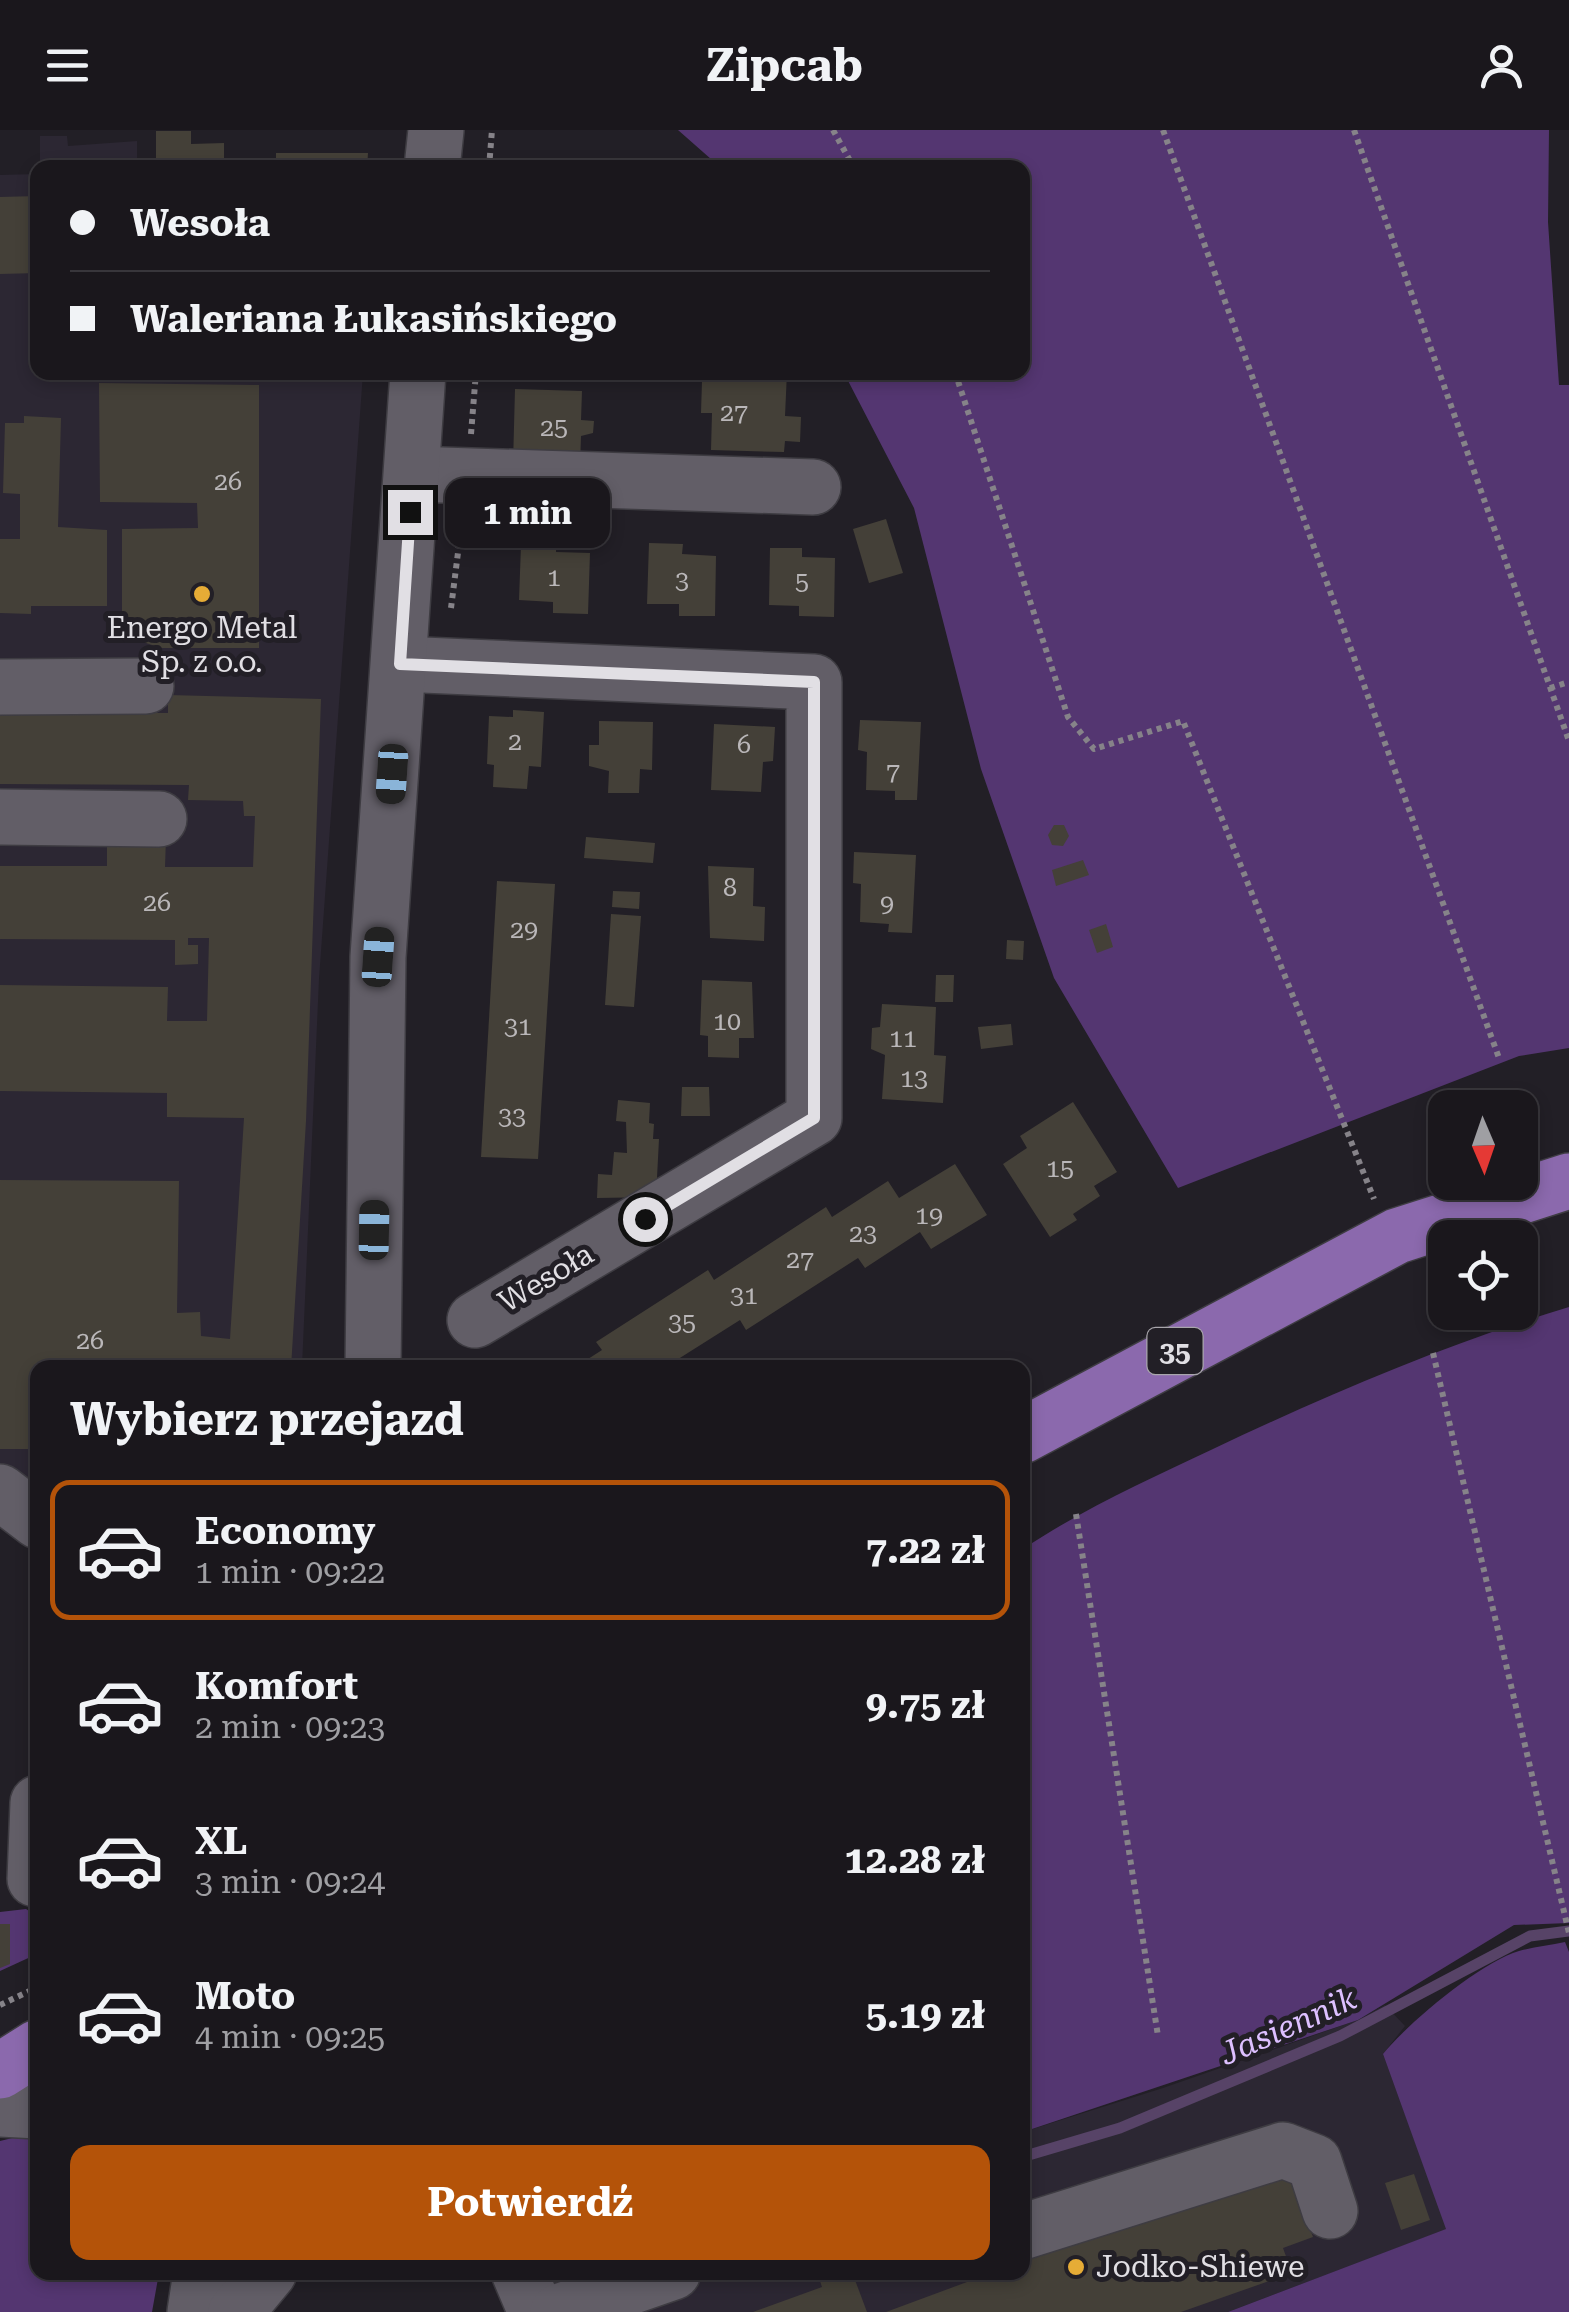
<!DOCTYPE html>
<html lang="pl">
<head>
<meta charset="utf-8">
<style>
	body { margin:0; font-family:"Roboto Serif",serif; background:#272429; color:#f1f3f6; height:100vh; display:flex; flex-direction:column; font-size:38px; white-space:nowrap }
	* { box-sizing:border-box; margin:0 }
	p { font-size:32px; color:#9f9fa3 }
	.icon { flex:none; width:55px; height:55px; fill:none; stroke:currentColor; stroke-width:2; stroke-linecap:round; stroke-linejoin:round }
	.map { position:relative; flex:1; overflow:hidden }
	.side { position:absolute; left:30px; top:1230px; width:1000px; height:920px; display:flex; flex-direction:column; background:#1a171c; border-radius:20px; box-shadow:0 5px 15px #0003,0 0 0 2px #38363b }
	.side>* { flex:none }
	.hud { position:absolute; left:30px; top:30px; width:1000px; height:220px; border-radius:20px; box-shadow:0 5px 15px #0003,0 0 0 2px #38363b; display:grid; align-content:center; height:220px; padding:0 40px; background:#1a171c }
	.needle { width:65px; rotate:178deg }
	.buttons { position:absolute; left:1428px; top:960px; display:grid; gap:20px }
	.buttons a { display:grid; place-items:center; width:110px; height:110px; border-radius:20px; background:#1a171c; box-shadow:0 5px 15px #0003,0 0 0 2px #38363b; font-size:50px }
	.end { position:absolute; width:45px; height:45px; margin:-22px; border:12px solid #e1dfe4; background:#111; box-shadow:0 0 0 5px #111 }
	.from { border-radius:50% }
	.bubble { position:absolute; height:70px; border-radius:20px; background:#1a171c; box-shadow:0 5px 15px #0003,0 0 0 2px #38363b; font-size:32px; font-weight:700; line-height:70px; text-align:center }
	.car { position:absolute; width:30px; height:60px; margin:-30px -15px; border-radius:12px; box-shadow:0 0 8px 2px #0007; background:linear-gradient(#222 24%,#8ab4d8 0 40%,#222 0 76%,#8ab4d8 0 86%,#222 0) }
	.hud b { display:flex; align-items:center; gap:35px; height:95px; font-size:38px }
	.hud b+b { border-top:2px solid #38363b }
	.hud i { width:25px; height:25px; background:#f1f3f6 }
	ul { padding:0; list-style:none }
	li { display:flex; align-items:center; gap:30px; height:140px; margin:0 20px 15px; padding:0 20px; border:5px solid transparent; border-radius:20px }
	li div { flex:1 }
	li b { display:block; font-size:38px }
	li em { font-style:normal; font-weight:700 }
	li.current { border-color:#b45309 }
	li>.icon { width:90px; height:90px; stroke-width:1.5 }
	h2 { padding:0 40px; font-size:45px; line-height:120px }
	.cta { display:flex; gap:20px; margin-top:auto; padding:20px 40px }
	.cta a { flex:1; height:115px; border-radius:20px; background:#b45309; color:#fff; font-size:40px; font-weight:700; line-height:115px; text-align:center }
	header { display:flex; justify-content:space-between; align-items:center; height:130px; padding:0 40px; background:#1a171c; font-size:45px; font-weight:700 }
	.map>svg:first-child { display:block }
	.built { fill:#2c2733 }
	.green { fill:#543671 }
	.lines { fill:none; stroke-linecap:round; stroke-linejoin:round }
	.stream { stroke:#574367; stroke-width:11 }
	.building { fill:#444038 }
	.minor-casing { stroke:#3e3c42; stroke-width:58 }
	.major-casing { stroke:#3e3c42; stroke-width:58 }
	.path { stroke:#868389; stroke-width:6; stroke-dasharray:5 5; stroke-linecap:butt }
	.minor { stroke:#625e67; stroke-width:55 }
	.major { stroke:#8b69ad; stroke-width:55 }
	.route { stroke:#e1dfe4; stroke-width:12 }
	.poi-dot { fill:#e6ac36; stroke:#221f26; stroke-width:4 }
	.labels { text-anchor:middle; stroke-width:10; stroke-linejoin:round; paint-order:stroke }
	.number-label { font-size:25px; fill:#bab7b9 }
	.shield { fill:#221f26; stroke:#a8a5ab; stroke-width:2.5 }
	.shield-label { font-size:28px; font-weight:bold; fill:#e1dfe4 }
	.poi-label { font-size:30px; fill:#e1dfe4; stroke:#221f26 }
	.street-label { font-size:30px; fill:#e1dfe4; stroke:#221f26 }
	.water-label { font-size:32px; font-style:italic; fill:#ddc0ff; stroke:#221f26 }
</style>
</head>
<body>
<header><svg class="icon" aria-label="menu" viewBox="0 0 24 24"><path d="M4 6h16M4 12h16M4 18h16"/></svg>Zipcab<svg class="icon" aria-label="person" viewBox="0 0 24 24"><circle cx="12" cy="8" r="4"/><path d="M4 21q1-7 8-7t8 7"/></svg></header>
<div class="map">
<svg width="1569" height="2182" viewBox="0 0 1569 2182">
	<rect width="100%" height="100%" fill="#221f26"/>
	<g class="built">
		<path d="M40,6H67L68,16L137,11V37H40Z"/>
		<path d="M37,44L38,242L363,243L319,849L302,1237L38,1238L37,1368L0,1343V45Z"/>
		<path d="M1385,1875L1405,1896L1383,1924L1447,2099L1228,2182H593L578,2143L1022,2142L1023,2002L1163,1958L1358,1890Z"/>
	</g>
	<g class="green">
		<path d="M678,0H1549L1548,92L1559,255H1569V918L1519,926L1178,1058L1054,848L981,639L914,378L844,243L1022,242V38L720,37Z"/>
		<path d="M1569,1177V1793L1514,1795L1358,1890L1023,2002V1419C1083,1379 1147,1350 1213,1319C1329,1264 1446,1214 1569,1177Z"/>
		<path d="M26,1779L37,1786V1824L0,1841V1782Z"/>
		<path d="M1565,1812L1569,1822V2182H1228L1446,2099L1383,1924C1408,1893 1481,1832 1519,1821C1534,1817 1550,1815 1565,1812Z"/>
		<path d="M37,2002L38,2142L159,2143L152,2182H0V2011Z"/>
	</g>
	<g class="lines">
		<path class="stream" d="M1022,2027L1120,1998L1340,1906L1530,1806L1569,1801"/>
	</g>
	<g class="building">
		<path d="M156,1H191V14L224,13V38H156Z"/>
		<path d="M276,23H368L367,38H276Z"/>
		<path d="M38,66V143L0,144V67Z"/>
		<path d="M714,242H787L785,286L801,287L800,312L785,311L784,322L711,320L712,283H701L702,251L714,252Z"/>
		<path d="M99,253L259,255V518H161L122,505V399L198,398L197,373L100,372Z"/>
		<path d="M515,259L582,261L581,290L594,291L593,303L581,306L580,336L513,334Z"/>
		<path d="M24,286L61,288L58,397L107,400V476H31V484L0,483V409H20V364L3,363L5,293H24Z"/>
		<path d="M886,389L903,443L869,453L853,399Z"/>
		<path d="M649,413L683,414L682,424L716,426L715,486H679V474H647Z"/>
		<path d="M521,415H556V422L590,423L588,484L553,483V472L519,470Z"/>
		<path d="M770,418H802V427L835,428L834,487L799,486V476L769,475Z"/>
		<path d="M168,565L321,569L306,991L291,1238H38V1319H0V1050L179,1051L177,1183L200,1182L201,1206L230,1209L244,988L167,987V963L0,961V855L168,857L167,891H207L209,808H188V815H198V834L175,835V810L0,809V736H107V708H166L165,737H253L255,686H244L243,671L188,670L189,655L0,654V582L168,583Z"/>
		<path d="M513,580L544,582L541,637L529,636L527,659L493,657L494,635L487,634L489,586L513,587Z"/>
		<path d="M860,590L921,592L917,670H895V661L866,660L867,622L858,620Z"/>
		<path d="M599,591L653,592L652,640L640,639L639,663H608L609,641L589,636V615H599Z"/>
		<path d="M714,594L775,597L773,631L763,632L761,662L711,660Z"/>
		<path d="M1054,695H1064L1069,706L1063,716L1052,715L1048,705Z"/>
		<path d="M586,707L655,713L653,733L584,728Z"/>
		<path d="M854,722L916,725L912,803L888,802L889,794L860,792L861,754L853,753Z"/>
		<path d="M1083,730L1089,745L1056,756L1052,740Z"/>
		<path d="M708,736L754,738L753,776L765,777L764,811L710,808Z"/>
		<path d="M497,751L555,754L538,1029L481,1027Z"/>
		<path d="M613,761L640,762L639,779L612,777Z"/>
		<path d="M611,784L641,786L634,877L605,875Z"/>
		<path d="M1106,794L1113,817L1097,823L1089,800Z"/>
		<path d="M1007,810L1024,811L1023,830L1006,829Z"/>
		<path d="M936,845H954L953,872H935Z"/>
		<path d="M702,850L752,852L754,908H739V928L708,927V906L700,905Z"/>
		<path d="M882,874L936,877L934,925L946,926L943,973L882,969L885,925L871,919L872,898L880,897Z"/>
		<path d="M1011,894L1013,915L981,919L978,897Z"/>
		<path d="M682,957H709L710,986H681Z"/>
		<path d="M618,970L650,973L649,993L654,994L653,1009H659L656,1067L597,1068L598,1044L612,1045L614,1022L627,1023L626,992L616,991Z"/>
		<path d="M1073,972L1117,1042L1094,1056L1100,1066L1073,1084L1077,1090L1050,1107L1003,1034L1027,1018L1020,1006Z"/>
		<path d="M955,1034L987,1085L931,1119L920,1102L865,1138L858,1128L746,1200L740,1190L664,1238H574L602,1220L596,1212L708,1140L714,1150L826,1077L832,1087L888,1051L899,1068Z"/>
		<path d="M0,1794H10V1834L0,1838Z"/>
		<path d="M1288,2038L1313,2107L1283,2118L1292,2143L1181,2182H886L994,2142H1022V2132Z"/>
		<path d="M1414,2044L1430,2090L1401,2100L1385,2053Z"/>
		<path d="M817,2142H874L855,2150L867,2182H753L822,2157Z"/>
	</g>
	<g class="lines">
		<defs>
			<g id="minor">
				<path d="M432,38L436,0"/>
				<path d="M412,344L813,357"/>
				<path d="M400,534L814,552V988L475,1190"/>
				<path d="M0,557L146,556"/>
				<path d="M0,687L159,689"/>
				<path d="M373,1238L378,827L418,242"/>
				<path d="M0,1362L38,1391"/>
				<path d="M35,1749L38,1673"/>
				<path d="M0,1979L38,1981"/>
				<path d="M1022,2102L1283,2020L1314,2032L1330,2081"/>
				<path d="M519,2142L536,2182"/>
				<path d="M195,2182L201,2142"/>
				<path d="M236,2182L269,2142"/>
				<path d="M558,2182L673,2142"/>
			</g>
			<g id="major">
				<path d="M1022,1306L1397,1106L1569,1051"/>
				<path d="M0,1941L38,1917"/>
			</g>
		</defs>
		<use href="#minor" class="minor-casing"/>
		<use href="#major" class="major-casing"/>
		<g class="path">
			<path d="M833,0L854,38"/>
			<path d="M1163,0L1499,928"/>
			<path d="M1354,0L1569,611"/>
			<path d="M489,38L492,0"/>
			<path d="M955,242L1068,587L1094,619L1183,591L1374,1069"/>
			<path d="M471,304L476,242"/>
			<path d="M451,478L462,391"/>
			<path d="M1550,558L1569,552"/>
			<path d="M1433,1223L1569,1803"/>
			<path d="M1076,1384L1158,1906"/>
			<path d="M0,1875L38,1857"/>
		</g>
		<use href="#minor" class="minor"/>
		<use href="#major" class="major"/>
	</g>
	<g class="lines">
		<path class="route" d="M410,382L400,534L814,552V988L645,1089"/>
	</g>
	<g class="poi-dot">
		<circle cx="202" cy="464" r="10"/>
		<circle cx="1076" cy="2137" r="10"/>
	</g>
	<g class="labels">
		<g class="number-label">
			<text x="734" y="291">27</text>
			<text x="554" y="306">25</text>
			<text x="228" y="360">26</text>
			<text x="554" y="456">1</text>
			<text x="682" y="459">3</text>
			<text x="802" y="460">5</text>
			<text x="515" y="620">2</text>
			<text x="744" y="623">6</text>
			<text x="893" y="650">7</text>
			<text x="730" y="766">8</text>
			<text x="157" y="781">26</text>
			<text x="887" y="782">9</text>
			<text x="524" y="808">29</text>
			<text x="727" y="900">10</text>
			<text x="518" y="905">31</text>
			<text x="903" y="917">11</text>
			<text x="914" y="957">13</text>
			<text x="512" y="995">33</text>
			<text x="1060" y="1047">15</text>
			<text x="929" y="1094">19</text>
			<text x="863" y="1112">23</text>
			<text x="800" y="1138">27</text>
			<text x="744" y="1174">31</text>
			<text x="682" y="1201">35</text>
			<text x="90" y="1219">26</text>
		</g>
		<rect class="shield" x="1147.5" y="1198" width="55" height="46" rx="8"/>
		<g class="shield-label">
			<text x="1175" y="1231">35</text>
		</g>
		<g class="poi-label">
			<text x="202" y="508">Energo Metal<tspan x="202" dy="34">Sp. z o.o.</tspan></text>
			<text x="1096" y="2147" text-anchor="start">Jodko-Shiewe</text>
		</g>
		<g class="street-label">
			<text transform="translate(546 1148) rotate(-31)" y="10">Wesoła</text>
		</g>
		<g class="water-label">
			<text transform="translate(1288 1896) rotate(-24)" y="11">Jasiennik</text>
		</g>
	</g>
</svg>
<div class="buttons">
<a><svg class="needle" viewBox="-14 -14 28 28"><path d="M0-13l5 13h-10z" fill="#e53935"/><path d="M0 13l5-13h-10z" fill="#9f9fa3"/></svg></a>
<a><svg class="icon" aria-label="locate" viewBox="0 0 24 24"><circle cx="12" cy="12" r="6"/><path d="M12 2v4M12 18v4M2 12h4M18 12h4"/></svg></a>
</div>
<i class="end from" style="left:645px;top:1089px"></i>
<i class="end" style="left:410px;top:382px"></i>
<div class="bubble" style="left:445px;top:348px;width:165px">1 min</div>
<i class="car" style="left:392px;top:644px;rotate:184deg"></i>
<i class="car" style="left:378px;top:827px;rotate:4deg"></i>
<i class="car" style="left:374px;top:1100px;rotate:1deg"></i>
<div class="hud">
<b><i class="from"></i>Wesoła</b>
<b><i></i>Waleriana Łukasińskiego</b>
</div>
<section class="side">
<h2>Wybierz przejazd</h2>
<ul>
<li class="current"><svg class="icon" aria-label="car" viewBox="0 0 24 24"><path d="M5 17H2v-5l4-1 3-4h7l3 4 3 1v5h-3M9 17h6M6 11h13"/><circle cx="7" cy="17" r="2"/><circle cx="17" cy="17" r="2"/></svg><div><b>Economy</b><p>1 min · 09:22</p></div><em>7.22 zł</em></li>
<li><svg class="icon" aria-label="car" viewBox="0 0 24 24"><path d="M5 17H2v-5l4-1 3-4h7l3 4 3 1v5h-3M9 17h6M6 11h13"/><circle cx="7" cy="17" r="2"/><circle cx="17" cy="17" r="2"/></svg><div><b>Komfort</b><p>2 min · 09:23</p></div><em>9.75 zł</em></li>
<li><svg class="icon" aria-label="car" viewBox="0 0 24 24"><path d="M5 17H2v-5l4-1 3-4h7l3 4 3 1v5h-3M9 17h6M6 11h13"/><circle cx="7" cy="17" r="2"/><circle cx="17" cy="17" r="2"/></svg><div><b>XL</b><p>3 min · 09:24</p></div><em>12.28 zł</em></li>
<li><svg class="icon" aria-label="car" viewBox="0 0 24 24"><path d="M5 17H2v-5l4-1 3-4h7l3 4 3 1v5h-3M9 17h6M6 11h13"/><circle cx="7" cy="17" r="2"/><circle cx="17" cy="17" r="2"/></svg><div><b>Moto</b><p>4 min · 09:25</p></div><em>5.19 zł</em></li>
</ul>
<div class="cta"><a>Potwierdź</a></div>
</section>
</div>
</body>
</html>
